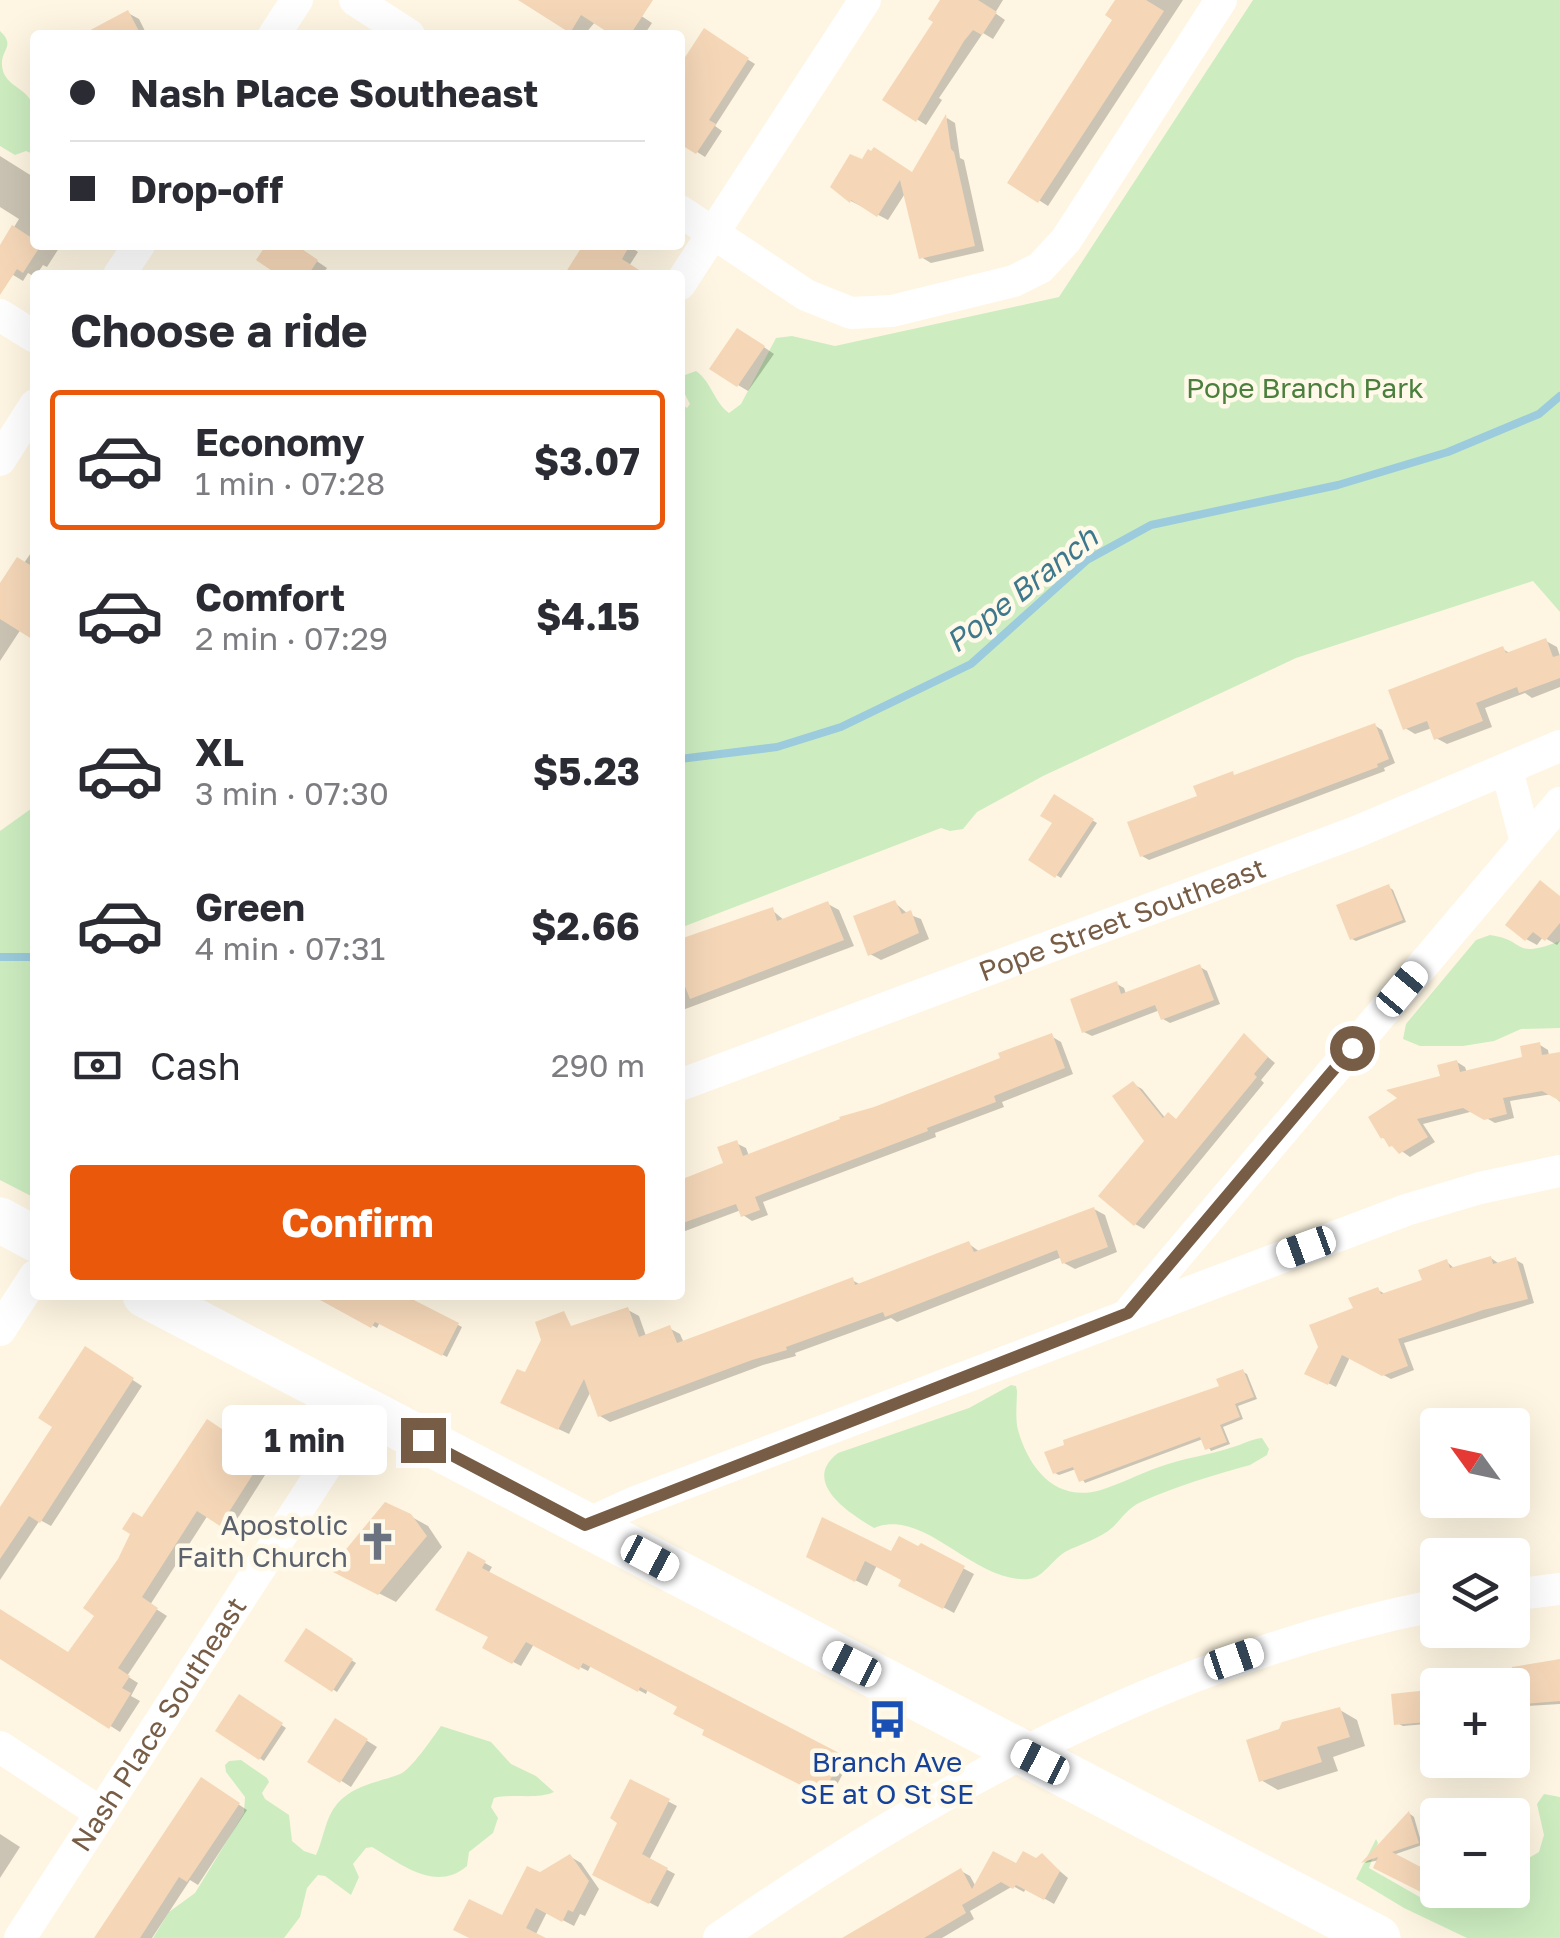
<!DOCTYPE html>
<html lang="en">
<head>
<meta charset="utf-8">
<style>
	body { margin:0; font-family:"Golos Text",sans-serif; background:#f7f7f7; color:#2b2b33; height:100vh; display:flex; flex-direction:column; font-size:38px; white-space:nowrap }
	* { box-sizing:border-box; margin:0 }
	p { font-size:32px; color:#7c7c81 }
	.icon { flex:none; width:55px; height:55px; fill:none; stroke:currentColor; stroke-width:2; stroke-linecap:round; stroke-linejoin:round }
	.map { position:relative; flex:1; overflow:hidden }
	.details { position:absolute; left:30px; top:270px; width:655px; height:1030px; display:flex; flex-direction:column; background:#fff; border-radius:10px; box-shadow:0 10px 40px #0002 }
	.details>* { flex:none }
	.top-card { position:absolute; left:30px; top:30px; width:655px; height:220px; border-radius:10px; box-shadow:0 10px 40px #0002; display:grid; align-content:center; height:220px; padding:0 40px; background:#fff }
	.needle { width:65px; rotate:303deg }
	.tools { position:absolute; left:1420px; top:1408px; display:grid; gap:20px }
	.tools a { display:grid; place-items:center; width:110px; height:110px; border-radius:10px; background:#fff; box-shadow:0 10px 40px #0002; font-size:50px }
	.end { position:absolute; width:45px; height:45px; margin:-22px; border:12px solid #785d46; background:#fff; box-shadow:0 0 0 5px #fff }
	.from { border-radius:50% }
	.bubble { position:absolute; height:70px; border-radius:10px; background:#fff; box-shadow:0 10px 40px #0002; font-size:32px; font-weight:700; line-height:70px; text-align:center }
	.car { position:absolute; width:30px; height:60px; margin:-30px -15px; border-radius:12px; box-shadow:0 0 8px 2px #0007; background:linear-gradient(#fff 24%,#345 0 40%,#fff 0 76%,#345 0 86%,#fff 0) }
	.top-card b { display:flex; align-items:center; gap:35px; height:95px; font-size:38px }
	.top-card b+b { border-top:2px solid #e1e1e2 }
	.top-card i { width:25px; height:25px; background:#2b2b33 }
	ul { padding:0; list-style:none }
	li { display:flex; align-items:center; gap:30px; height:140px; margin:0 20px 15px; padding:0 20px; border:5px solid transparent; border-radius:10px }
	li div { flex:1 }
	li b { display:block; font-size:38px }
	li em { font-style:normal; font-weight:700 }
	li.selected { border-color:#ea580c }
	li>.icon { width:90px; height:90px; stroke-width:1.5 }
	h2 { padding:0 40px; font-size:45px; line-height:120px }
	.pay { display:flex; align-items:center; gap:25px; height:110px; padding:0 40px; font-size:38px }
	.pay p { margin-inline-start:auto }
	.cta { display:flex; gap:20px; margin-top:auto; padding:20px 40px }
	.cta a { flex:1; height:115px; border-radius:10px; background:#ea580c; color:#fff; font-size:40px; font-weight:700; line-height:115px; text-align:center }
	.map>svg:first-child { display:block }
	.green { fill:#cdedc0 }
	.shadow { fill:#0003 }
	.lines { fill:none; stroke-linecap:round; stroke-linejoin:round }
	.stream { stroke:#9bcbdc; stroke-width:8 }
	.building { fill:#f5d7b8 }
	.minor { stroke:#fff; stroke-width:32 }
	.secondary { stroke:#fff; stroke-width:45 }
	.route { stroke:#785d46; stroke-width:12 }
	.labels { text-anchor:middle; stroke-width:9; stroke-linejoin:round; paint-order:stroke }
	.park-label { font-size:28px; fill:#4a7f3d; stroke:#fff9ea }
	.street-label { font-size:28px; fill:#785d46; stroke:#fff9ea }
	.worship-label { font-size:28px; fill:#5b616d; stroke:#fff9ea; text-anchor:end }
	.transit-label { font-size:28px; fill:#164399; stroke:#fff9ea }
	.water-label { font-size:30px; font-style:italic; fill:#3e788d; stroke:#fff9ea }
</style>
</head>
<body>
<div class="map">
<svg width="1560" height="1938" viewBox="0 0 1560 1938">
	<rect width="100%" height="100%" fill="#fef6e2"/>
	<g class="green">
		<path d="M1253,0H1560V612L1533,581L1296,658L1043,776L977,812L963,829L950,831L941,828L680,928V403L687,408L690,404L680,385L682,376L696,371C711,381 714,402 729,413L741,404L776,338L792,336L835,346L1059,297Z"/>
		<path d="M0,31C16,46 1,49 2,65C3,85 24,87 31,101C39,116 35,139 35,155L26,151L15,155L0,146Z"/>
		<path d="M35,806V1198L0,1180V831Z"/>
		<path d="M1490,935C1528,940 1511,960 1560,941V1028L1521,1029L1494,1041L1463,1046H1420L1403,1039L1406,1024L1476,940Z"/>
		<path d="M1011,1385L1016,1386L1017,1391C1017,1403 1015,1418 1018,1430C1029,1469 1056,1503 1101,1490C1120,1484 1139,1474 1159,1467C1183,1458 1210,1455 1233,1447C1244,1444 1251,1439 1262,1438L1269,1449L1267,1455L1250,1465C1214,1475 1176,1486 1141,1502C1128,1508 1122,1518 1113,1527C1100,1539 1080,1544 1065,1552C1053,1559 1043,1578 1029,1579C973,1584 926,1507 874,1528C850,1514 800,1482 838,1453L969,1408Z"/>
		<path d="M441,1726L491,1742L511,1764L536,1776L554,1792C536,1800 514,1793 494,1798L491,1807L498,1818L493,1833L469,1852L467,1866C436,1893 401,1864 372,1847L366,1848L353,1864L359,1877L351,1895L325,1876L318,1875L307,1888L300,1917L284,1938H153L169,1912L195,1893L244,1813L245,1797L226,1772L225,1765L229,1761L241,1760L267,1778L269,1782L262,1793L265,1799L289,1815L292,1841L304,1851L316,1855C324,1838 325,1818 337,1804C355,1784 377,1783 400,1774C411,1770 433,1737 441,1726Z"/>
		<path d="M1544,1794L1560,1797V1938H1467L1404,1908L1356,1879L1376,1839L1378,1843L1369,1868L1425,1900L1444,1899L1469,1890H1512L1513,1867L1539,1852L1544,1835L1537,1804Z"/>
	</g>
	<g class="shadow">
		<path d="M544,0H617L652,23L644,35H617L596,21L584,35H579L542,12Z"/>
		<path d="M944,0H1003L995,13L1005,20L993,39L983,33L939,98L942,100L926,125L885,99L936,21Z"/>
		<path d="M1117,0H1183L1048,206L1010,182L1116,19Z"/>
		<path d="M128,13L139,19L147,35H83Z"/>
		<path d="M704,32L755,64L715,126L722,131L705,157L680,141V70Z"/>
		<path d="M947,118L955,123L960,158L964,160L984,251L931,263L921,257L906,192L888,220L851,201L833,186L863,162L913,174Z"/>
		<path d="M0,156L35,178V245H61L47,267L43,265L35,277L28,273L23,281L0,267V250L19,219L0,207Z"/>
		<path d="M269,245H293L327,268L322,275H283Z"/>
		<path d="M574,245H628L638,252L629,266L630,275H567L582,252Z"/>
		<path d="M749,337L774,354L748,391L738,385Z"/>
		<path d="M35,547V638L21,629L0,661V587L24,563Z"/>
		<path d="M1546,641L1557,647L1560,656V687L1532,698L1525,693L1485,708L1492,727L1447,744L1436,738L1432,728L1415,734L1405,728L1503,649L1511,654Z"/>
		<path d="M1374,725L1382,730L1395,763L1384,768L1385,771L1149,860L1142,856L1200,798L1232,774L1238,777Z"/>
		<path d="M1055,798L1097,823L1061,878L1031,859L1055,823Z"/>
		<path d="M1389,887L1393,890L1406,922L1356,941L1352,939Z"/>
		<path d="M1560,897V941L1557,945L1543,937L1537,945L1526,939Z"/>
		<path d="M894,902L908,914L921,919L929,939L881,960L870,954Z"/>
		<path d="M828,904L839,910L854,946L680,1011V942L772,910L785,921Z"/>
		<path d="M1200,967L1207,971L1220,1004L1170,1023L1163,1019L1160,1010L1092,1036L1084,1032L1117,984L1124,988L1126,994Z"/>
		<path d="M1051,1036L1061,1042L1073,1074L1002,1102L1004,1107L935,1133L936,1137L763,1202L768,1215L752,1221L743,1215L741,1210L680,1233V1182L727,1164L736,1143L746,1148L749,1156L1004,1060Z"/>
		<path d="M1244,1036L1275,1063L1261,1080L1264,1083L1144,1229L1135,1224L1147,1141L1133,1084L1142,1089L1166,1119L1178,1121Z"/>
		<path d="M1540,1045L1548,1050L1549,1056L1560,1055V1102L1552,1094L1510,1101L1514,1118L1495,1123L1474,1111L1423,1124L1435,1142L1410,1157L1382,1137L1457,1062L1465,1067L1467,1073L1525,1059Z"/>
		<path d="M1094,1209L1105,1215L1117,1252L1075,1269L1064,1263L1062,1257L897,1322L891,1318L795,1353L796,1356L763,1365L610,1422L600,1416L591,1391L569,1434L514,1408L526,1376L628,1310L639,1316L646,1336L669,1328L680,1334L684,1343L852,1280L861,1285L969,1244L980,1252Z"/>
		<path d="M1491,1258L1498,1263L1516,1260L1523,1264L1534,1303L1404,1343L1414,1370L1391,1379L1350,1357L1336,1387L1308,1373L1356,1310L1378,1290L1385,1294L1425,1281L1447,1262L1455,1269Z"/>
		<path d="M338,1295H387L417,1304L462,1327L447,1357L380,1322L377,1328L333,1304Z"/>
		<path d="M492,1295H515L501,1300Z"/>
		<path d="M85,1349L142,1386L51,1526L40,1520L0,1580V1512L55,1426Z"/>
		<path d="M1243,1372L1247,1374L1257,1399L1238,1406L1243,1419L1223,1427L1230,1444L1211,1451L1203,1439L1085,1483L1076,1469L1059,1475L1055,1473L1223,1387Z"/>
		<path d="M218,1428L272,1464L231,1529L208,1515L150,1605L167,1616L127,1676L138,1683L131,1696L140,1701L120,1732L0,1656V1611L69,1655L98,1616L120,1560L143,1520Z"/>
		<path d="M410,1516L428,1526L442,1547L396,1602L353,1580Z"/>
		<path d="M921,1546L974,1574L954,1613L902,1585L905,1580L877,1565L867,1586L820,1563L892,1555L919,1550Z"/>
		<path d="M469,1554L492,1567L488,1574L849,1762L830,1798L705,1734L707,1730L680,1706L648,1689L646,1694L591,1665L588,1671L534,1644L521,1666L485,1647L491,1636Z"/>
		<path d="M306,1631L356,1663L337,1692L288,1660Z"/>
		<path d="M1560,1663V1704L1527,1706L1528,1712L1512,1715V1685H1440L1439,1679Z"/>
		<path d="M1438,1692V1723L1403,1726L1397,1723Z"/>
		<path d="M240,1697L286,1728L264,1761L218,1730Z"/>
		<path d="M1340,1710L1357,1720L1365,1746L1333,1757L1338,1771L1278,1790L1261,1780Z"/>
		<path d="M336,1721L377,1747L351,1787L310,1761Z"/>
		<path d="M631,1782L677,1806L649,1860L675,1874L658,1907L595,1874L620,1822Z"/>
		<path d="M211,1786L247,1810L198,1885L190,1880L152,1938H97Z"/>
		<path d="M1410,1814L1414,1817L1422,1845L1393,1855L1438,1879L1433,1895L1377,1867L1380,1860L1365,1863Z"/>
		<path d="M0,1834L20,1847L0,1878Z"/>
		<path d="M1042,1856L1068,1878L1054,1904L1026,1888L1024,1892L1013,1886L970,1911L974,1919L942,1938H847L961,1871L970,1876L976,1887Z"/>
		<path d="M571,1857L581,1863L599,1889L585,1916L580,1914L574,1926L547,1912L534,1938H473L503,1919L540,1875Z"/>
	</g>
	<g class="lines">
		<g class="stream">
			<path d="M680,759L777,747L841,727L971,664L1087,560L1151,525L1338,485L1448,452L1539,414L1560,396"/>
			<path d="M0,957H35"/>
		</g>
	</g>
	<g class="building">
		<path d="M518,0H653L630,35H612L581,15L570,33Z"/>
		<path d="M940,0H978L997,12L982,35L973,30L964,41L916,122L882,100L933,22L928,19Z"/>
		<path d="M1115,0H1146L1164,11L1038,203L1007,183L1112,20L1105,15Z"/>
		<path d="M128,10L141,35H81Z"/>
		<path d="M704,28L749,58L709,120L716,124L696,154L680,144V65Z"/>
		<path d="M946,114L951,149L954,152L975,246L919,259L900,180L877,217L851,200L850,203L830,187L850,154L862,159L868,149L871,151L874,147L912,172Z"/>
		<path d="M12,225L35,240V245H41L23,273L17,269L0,295V245Z"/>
		<path d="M266,245H296L318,260L308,275H278L256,260Z"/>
		<path d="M583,245H630L622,259L647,275H564Z"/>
		<path d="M737,328L765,346L737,387L709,369Z"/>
		<path d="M17,557L35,568V641L0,619V583Z"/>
		<path d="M1546,638L1553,657L1560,655V678L1519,693L1517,687L1476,703L1483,721L1434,740L1427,721L1403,730L1388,690L1503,646L1506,653Z"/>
		<path d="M1375,723L1389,759L1377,764L1378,767L1140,857L1127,822L1197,796L1193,786L1233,771L1234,775Z"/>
		<path d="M1054,794L1094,819L1055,878L1028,860L1052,823L1040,816Z"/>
		<path d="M1540,880L1560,896V923L1545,941L1533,932L1525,941L1505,925Z"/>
		<path d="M1389,884L1403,920L1350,940L1336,905Z"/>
		<path d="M895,900L902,914L911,910L919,933L868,956L853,916Z"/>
		<path d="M828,901L844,940L690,999L680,974V939L773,907L777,921Z"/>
		<path d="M1200,964L1214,1000L1161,1020L1155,1005L1082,1033L1070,999L1117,981L1121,994Z"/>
		<path d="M1052,1033L1065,1068L994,1096L996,1102L927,1128L928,1131L755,1197L760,1210L741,1217L736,1204L680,1224V1180L723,1163L717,1147L737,1140L743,1156L840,1119L839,1117L874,1107L1000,1058L998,1053Z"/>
		<path d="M1244,1033L1268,1057L1254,1074L1257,1077L1134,1226L1098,1196L1144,1141L1112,1096L1133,1081L1163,1118L1168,1112L1176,1119Z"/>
		<path d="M1540,1042L1542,1055L1560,1052V1101L1542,1091L1503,1098L1507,1114L1484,1120L1463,1108L1417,1119L1428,1137L1399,1154L1392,1146L1389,1147L1383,1137L1381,1139L1368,1117L1397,1098L1386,1090L1440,1076L1437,1065L1457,1060L1460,1072L1522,1057L1520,1046Z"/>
		<path d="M1094,1207L1108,1247L1062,1264L1057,1250L885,1317L883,1312L786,1347L787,1350L752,1360L598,1417L584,1379L558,1430L500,1403L517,1369L525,1372L541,1340L535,1322L564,1311L571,1326L628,1307L639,1337L670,1325L677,1343L853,1277L855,1285L969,1241L974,1252Z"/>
		<path d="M1491,1256L1493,1264L1516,1257L1528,1299L1483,1310L1398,1339L1408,1366L1382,1376L1342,1355L1328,1385L1304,1374L1318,1347L1309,1325L1353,1308L1348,1298L1378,1287L1381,1294L1422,1280L1418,1270L1447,1259L1450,1268Z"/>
		<path d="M311,1295H404L459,1323L442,1356L375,1322L371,1328Z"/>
		<path d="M85,1346L134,1378L40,1523L29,1516L0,1559V1507L52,1427L38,1418Z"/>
		<path d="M1243,1369L1254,1397L1235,1404L1240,1417L1220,1425L1227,1442L1205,1450L1200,1437L1079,1482L1073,1467L1053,1474L1044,1452L1064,1445L1063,1440L1219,1386L1216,1379Z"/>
		<path d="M207,1419L264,1457L220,1526L197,1511L142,1597L158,1608L118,1668L130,1676L122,1688L131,1693L109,1729L0,1659V1609L68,1652L94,1616L83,1608L118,1559L130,1534L122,1529L133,1512L142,1517Z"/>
		<path d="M385,1502L411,1514L427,1536L378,1595L333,1572L346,1556L343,1553Z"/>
		<path d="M822,1517L891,1551L899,1536L918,1546L921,1543L965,1566L943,1609L898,1586L901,1580L865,1561L855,1582L806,1557Z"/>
		<path d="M468,1551L486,1561L482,1568L843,1755L822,1796L702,1735L704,1730L673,1714L677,1707L640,1687L638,1692L583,1663L579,1670L526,1642L512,1664L482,1648L488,1637L435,1610Z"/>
		<path d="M306,1628L353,1659L332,1692L284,1661Z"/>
		<path d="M1560,1659V1701L1512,1705V1667Z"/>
		<path d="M1438,1689V1721L1394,1725L1391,1694Z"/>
		<path d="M239,1694L283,1723L259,1760L215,1731Z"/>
		<path d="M1340,1707L1350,1737L1317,1747L1322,1762L1259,1782L1246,1740L1279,1729L1282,1722Z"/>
		<path d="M335,1718L368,1739L340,1783L307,1762Z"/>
		<path d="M201,1777L240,1803L187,1882L179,1877L140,1938H94Z"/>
		<path d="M630,1779L670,1799L642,1854L668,1868L649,1904L592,1875L617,1823L610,1818Z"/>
		<path d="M1409,1811L1419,1843L1392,1852L1438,1876L1427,1895L1373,1868L1378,1857L1361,1863Z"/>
		<path d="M993,1851L1016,1863L1023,1851L1036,1858L1042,1853L1060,1871L1044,1900L1016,1885L1013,1889L1001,1882L962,1905L966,1913L924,1938H842L961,1868L972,1889Z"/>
		<path d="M570,1854L589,1881L573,1912L568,1910L562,1922L536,1908L526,1928L546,1938H469L453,1930L469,1899L502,1915L527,1866L540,1872Z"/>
	</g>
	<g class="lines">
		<g class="minor">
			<path d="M355,0L409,35"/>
			<path d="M274,35L297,0"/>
			<path d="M680,211L806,295L851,313L892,311L1014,281L1040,268L1066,240L1221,0"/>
			<path d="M119,275L139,245"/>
			<path d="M680,284L865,0"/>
			<path d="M0,315L35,337"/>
			<path d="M0,460L35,405"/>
			<path d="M1507,770L1526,842"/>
			<path id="s1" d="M680,1085L1356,832L1560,746"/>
			<path d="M1131,1310L1560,803"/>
			<path d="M0,1330L35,1276"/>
			<path d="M585,1525L633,1503L1406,1210L1480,1188L1560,1171"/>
			<path d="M1512,1595L1560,1589"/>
			<path d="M0,1747L101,1813"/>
			<path id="s2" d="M20,1938L363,1409"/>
			<path d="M719,1938C938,1786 1174,1657 1438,1605"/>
		</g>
		<g class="secondary">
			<path d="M0,1220L35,1239"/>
			<path d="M145,1295L1378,1938"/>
		</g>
	</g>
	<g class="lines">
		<path class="route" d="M423,1440L585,1525L1128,1313L1352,1048"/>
	</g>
	<defs>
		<symbol id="church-bare" viewBox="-9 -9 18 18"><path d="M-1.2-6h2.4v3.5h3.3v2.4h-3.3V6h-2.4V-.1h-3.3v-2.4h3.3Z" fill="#6b7280" stroke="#fff9ea" stroke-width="2.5" paint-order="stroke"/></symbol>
		<symbol id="bus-bare" viewBox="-9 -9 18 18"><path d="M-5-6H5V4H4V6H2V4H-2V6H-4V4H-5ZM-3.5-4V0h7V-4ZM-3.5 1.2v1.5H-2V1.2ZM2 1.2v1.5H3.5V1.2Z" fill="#1a4fb4" stroke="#fff9ea" stroke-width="2.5" paint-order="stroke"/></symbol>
	</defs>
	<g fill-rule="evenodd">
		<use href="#church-bare" x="350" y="1514" width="55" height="55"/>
		<use href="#bus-bare" x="860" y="1692" width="55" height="55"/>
	</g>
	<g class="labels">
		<g class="park-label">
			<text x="1305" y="398">Pope Branch Park</text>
		</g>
		<g class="street-label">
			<text dy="10" stroke="none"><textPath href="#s1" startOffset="472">Pope Street Southeast</textPath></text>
			<text dy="10" stroke="none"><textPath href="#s2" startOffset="255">Nash Place Southeast</textPath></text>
		</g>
		<g class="worship-label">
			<text x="348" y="1535">Apostolic<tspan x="348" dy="32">Faith Church</tspan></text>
		</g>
		<g class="transit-label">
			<text x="887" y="1772">Branch Ave<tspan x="887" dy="32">SE at O St SE</tspan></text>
		</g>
		<g class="water-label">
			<text transform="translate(1022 590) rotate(-38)" y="10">Pope Branch</text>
		</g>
	</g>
</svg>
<div class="tools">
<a><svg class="needle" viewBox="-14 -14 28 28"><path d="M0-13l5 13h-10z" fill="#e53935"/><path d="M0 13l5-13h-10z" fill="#7c7c81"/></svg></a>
<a><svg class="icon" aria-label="layers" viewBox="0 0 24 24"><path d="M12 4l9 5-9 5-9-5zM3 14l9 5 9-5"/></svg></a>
<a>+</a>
<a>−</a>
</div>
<i class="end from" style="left:1352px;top:1048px"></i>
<i class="end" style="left:423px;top:1440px"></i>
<div class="bubble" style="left:222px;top:1405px;width:165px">1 min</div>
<i class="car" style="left:1402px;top:989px;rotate:40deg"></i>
<i class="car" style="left:1306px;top:1247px;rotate:250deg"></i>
<i class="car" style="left:650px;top:1558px;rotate:118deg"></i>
<i class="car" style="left:1234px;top:1659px;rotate:71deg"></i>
<i class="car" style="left:852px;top:1664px;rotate:297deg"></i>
<i class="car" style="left:1040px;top:1762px;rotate:297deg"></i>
<div class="top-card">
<b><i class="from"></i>Nash Place Southeast</b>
<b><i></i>Drop-off</b>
</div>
<section class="details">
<h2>Choose a ride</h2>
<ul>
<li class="selected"><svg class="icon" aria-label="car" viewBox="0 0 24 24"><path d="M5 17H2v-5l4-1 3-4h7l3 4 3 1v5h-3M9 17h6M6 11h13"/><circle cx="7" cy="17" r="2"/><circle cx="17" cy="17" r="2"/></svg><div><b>Economy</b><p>1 min · 07:28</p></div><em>$3.07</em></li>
<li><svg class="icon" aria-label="car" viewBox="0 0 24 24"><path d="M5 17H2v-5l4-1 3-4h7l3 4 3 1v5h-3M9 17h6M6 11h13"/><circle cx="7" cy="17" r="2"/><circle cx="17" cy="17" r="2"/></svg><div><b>Comfort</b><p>2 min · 07:29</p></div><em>$4.15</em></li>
<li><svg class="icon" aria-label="car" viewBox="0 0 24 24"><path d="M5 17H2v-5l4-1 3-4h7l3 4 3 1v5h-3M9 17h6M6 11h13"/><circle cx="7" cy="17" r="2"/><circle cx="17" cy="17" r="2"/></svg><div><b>XL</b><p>3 min · 07:30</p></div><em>$5.23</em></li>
<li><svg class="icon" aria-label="car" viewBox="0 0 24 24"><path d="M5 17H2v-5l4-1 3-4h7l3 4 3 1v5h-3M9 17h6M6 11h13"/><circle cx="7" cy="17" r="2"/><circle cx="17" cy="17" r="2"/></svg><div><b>Green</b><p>4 min · 07:31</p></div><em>$2.66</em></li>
</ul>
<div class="pay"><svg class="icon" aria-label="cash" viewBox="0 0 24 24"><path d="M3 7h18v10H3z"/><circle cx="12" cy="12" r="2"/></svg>Cash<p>290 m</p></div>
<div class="cta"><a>Confirm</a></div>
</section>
</div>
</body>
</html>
